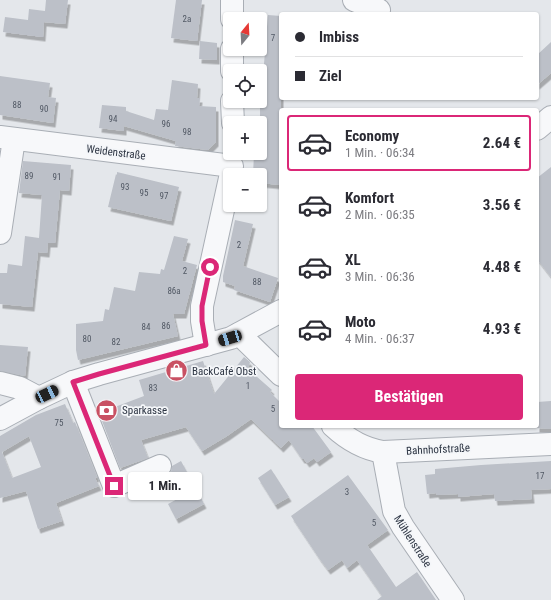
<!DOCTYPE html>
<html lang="de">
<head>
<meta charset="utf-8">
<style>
	body { margin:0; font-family:"Roboto Condensed",sans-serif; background:#f7f7f7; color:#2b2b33; height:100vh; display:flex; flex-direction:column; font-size:15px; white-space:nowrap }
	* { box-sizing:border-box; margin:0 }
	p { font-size:13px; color:#7c7c81 }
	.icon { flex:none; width:22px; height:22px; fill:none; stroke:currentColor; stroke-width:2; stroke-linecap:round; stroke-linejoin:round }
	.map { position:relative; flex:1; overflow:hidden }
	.sheet { position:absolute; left:279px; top:108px; width:260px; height:320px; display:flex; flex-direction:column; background:#fff; border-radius:4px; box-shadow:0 1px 3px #0004 }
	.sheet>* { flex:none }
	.top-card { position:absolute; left:279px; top:12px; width:260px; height:88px; border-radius:4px; box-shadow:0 1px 3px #0004; display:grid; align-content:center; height:88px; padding:0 16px; background:#fff }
	.needle { width:26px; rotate:18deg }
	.controls { position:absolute; left:223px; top:12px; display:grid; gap:8px }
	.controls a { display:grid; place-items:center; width:44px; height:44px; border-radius:4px; background:#fff; box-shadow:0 1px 3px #0004; font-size:20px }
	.end { position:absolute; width:18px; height:18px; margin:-9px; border:5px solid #db2777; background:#fff; box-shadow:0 0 0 2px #fff }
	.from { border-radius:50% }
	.bubble { position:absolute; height:28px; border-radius:4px; background:#fff; box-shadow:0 1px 3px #0004; font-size:13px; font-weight:700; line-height:28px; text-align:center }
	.car { position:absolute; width:12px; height:24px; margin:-12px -6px; border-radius:5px; box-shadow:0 0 3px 1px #0007; background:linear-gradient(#222 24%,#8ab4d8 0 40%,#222 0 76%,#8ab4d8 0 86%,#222 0) }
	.top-card b { display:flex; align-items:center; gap:14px; height:38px; font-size:15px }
	.top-card b+b { border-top:1px solid #e1e1e2 }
	.top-card i { width:10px; height:10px; background:#2b2b33 }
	ul { padding:7px 0 0; list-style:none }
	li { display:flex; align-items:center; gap:12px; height:56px; margin:0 8px 6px; padding:0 8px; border:2px solid transparent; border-radius:4px }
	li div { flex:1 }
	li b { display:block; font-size:15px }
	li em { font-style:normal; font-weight:700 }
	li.selected { border-color:#db2777 }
	li>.icon { width:36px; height:36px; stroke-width:1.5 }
	.action { display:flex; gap:8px; margin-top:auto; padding:8px 16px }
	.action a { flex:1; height:46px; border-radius:4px; background:#db2777; color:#fff; font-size:16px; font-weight:700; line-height:46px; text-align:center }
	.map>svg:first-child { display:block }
	.building { fill:#bcc0c8; fill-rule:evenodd; filter:url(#shadow) }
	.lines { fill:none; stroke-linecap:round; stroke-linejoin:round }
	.minor-casing { stroke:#a9aeb5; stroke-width:24 }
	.minor { stroke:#f7f8fa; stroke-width:22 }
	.route { stroke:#db2777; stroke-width:5 }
	.labels { text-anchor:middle; stroke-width:3.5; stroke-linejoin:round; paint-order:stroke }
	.number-label { font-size:9px; fill:#515864 }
	.street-label { font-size:11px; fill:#2d3543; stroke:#f4f6f9 }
	.poi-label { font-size:11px; fill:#2d3543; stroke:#f4f6f9; text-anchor:start }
</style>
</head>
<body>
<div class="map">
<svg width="551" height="600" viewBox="0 0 551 600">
	<defs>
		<filter id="shadow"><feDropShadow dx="2.5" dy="4.5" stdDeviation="0" flood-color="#0004"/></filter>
	</defs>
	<rect width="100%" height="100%" fill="#e4e7eb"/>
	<g class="building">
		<path d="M46,0H68L65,24L44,22L43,37L3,32L5,17L28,20L29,9L45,11Z"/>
		<path d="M176,0H202L197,41L171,38Z"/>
		<path d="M268,15L281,16V185L260,183V175H253L254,153H260V84L261,76H263Z"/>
		<path d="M200,41L217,43V60L199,59Z"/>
		<path d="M551,42V73L537,85V55Z"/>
		<path d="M0,76L50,83L48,97L56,98L53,123L0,115Z"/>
		<path d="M172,80L198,84L197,98H200L199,106L216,107V142L208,150L175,146L176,141L124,126V131L99,128L102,105L126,107V111L154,120L156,109L168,110Z"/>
		<path d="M23,161L71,165L69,191L60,190L55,243H48L47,253L38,252L32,307L0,304V273H7L8,264L22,266L25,236L39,238L42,195L19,193Z"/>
		<path d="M551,167V277L537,259V178Z"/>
		<path d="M117,172L179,187L171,221L108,207L116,174L117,175Z"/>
		<path d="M235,220L253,224L243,266L278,278L270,302L234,290L235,286L223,282V276Z"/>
		<path d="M174,236L188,239L182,261L197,265L184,314H173L178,336L78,360L76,350V324L103,321L105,309L109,310L114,287L135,291L139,272L160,274L161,269L164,270Z"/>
		<path d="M0,345L28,347L25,376L0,371Z"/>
		<path d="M244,357L250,362L248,369L272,390L270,392L281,403V426H312L331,452L317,462L314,458L307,463L304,459H302L289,440L281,448L251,419L227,436L202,451L186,427L141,440L148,458L120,468L99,413L144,396L139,380L203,361L214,394Z"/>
		<path d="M551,401V429L537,428V402Z"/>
		<path d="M65,404L73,423L75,422L97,477L95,478L99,486L56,503L62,521L38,529L26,491L0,498V436L36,415ZM29,436L41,467L12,478L2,452Z"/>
		<path d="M181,461L204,504L176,519L168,504L183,496L171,472L172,466Z"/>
		<path d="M551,461V489L531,490L532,499L495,501L494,494L458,497V494L437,495L436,493L427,494L425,475L435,474V469L481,465Z"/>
		<path d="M271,469L289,497L275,505L258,478Z"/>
		<path d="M348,475L388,530L367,545L396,587L417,572L436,600H377L382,596L357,560L347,568L342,560L328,570L319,558L291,516Z"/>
	</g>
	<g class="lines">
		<defs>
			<g id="minor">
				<path d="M232,0V19"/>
				<path d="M354,0L379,10"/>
				<path d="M232,49V71"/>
				<path d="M232,101L233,123"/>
				<path d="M537,129L551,117"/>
				<path d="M0,137L232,166"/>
				<path d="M0,233L14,139"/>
				<path d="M239,334L281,375"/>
				<path d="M206,345L202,321V306L230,178"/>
				<path d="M73,382L114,486L160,466"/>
				<path d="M0,383L20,388L39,398"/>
				<path d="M0,419L39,398L73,382L99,374L231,338L281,311"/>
				<path d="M333,426C347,439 364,449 383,452L551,444"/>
				<path d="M383,452L394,511L403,527L453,600"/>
			</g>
		</defs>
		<use href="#minor" class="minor-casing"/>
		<use href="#minor" class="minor"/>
	</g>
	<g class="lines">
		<path class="route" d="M114,486L73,382L99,374L206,345L202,321V306L210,267"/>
	</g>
	<defs>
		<symbol id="shop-disc" viewBox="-11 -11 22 22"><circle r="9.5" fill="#c95163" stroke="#f4f6f9"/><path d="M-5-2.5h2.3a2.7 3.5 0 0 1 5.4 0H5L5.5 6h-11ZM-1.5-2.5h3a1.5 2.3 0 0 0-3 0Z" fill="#fff"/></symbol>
		<symbol id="bank-disc" viewBox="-11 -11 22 22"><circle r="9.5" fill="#c95163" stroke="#f4f6f9"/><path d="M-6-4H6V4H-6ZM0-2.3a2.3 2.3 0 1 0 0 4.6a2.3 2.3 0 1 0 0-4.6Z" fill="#fff"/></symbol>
	</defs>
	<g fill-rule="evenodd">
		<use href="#shop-disc" x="164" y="358" width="25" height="25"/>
		<use href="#bank-disc" x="94" y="398" width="25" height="25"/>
	</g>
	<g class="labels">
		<g class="number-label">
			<text x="187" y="22">2a</text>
			<text x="273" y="41">7</text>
			<text x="17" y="108">88</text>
			<text x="44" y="112">90</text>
			<text x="113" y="122">94</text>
			<text x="166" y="127">96</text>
			<text x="187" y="135">98</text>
			<text x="29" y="179">89</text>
			<text x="57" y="180">91</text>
			<text x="125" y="190">93</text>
			<text x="144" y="196">95</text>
			<text x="164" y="199">97</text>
			<text x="239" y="248">2</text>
			<text x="185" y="274">2</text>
			<text x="257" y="285">88</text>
			<text x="174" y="294">86a</text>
			<text x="166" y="329">86</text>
			<text x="146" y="330">84</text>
			<text x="87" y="342">80</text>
			<text x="116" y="345">82</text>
			<text x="248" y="389">1</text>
			<text x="153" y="391">83</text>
			<text x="273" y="412">5</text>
			<text x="59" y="426">75</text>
			<text x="540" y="479">17</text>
			<text x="347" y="495">3</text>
			<text x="374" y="526">5</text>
		</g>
		<g class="street-label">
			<text transform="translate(116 152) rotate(7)" y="4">Weidenstraße</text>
			<text transform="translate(438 449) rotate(-3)" y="4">Bahnhofstraße</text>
			<text transform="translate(413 541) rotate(57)" y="4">Mühlenstraße</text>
		</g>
		<g class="poi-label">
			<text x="192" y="375">BackCafé Obst</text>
			<text x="122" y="414">Sparkasse</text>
		</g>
	</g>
</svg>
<div class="controls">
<a><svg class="needle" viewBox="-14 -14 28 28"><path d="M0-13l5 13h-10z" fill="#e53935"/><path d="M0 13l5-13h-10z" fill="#7c7c81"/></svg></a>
<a><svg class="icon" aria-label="locate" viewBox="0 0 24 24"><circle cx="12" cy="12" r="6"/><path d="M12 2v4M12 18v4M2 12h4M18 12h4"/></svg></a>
<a>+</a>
<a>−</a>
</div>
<i class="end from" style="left:210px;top:267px"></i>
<i class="end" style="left:114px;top:486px"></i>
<div class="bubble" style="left:128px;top:472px;width:74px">1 Min.</div>
<i class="car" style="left:230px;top:338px;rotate:253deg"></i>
<i class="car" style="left:47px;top:394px;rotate:65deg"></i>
<div class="top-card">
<b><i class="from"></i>Imbiss</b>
<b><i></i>Ziel</b>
</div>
<section class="sheet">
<ul>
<li class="selected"><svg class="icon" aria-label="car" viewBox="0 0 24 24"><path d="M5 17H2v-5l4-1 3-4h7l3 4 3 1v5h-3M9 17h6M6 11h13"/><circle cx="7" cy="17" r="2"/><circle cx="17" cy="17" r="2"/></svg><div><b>Economy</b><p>1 Min. · 06:34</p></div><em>2.64 €</em></li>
<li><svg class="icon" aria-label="car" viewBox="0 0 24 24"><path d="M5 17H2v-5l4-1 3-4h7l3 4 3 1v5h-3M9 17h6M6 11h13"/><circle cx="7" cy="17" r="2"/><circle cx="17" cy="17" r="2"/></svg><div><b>Komfort</b><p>2 Min. · 06:35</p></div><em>3.56 €</em></li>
<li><svg class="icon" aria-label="car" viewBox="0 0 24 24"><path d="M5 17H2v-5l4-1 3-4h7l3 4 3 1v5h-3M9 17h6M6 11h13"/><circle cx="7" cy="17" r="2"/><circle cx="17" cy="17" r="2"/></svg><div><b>XL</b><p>3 Min. · 06:36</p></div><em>4.48 €</em></li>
<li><svg class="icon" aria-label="car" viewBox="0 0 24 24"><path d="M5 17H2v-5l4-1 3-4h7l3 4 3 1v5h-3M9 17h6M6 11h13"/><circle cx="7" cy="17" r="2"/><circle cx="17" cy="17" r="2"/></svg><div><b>Moto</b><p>4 Min. · 06:37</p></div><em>4.93 €</em></li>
</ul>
<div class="action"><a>Bestätigen</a></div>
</section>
</div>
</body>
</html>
